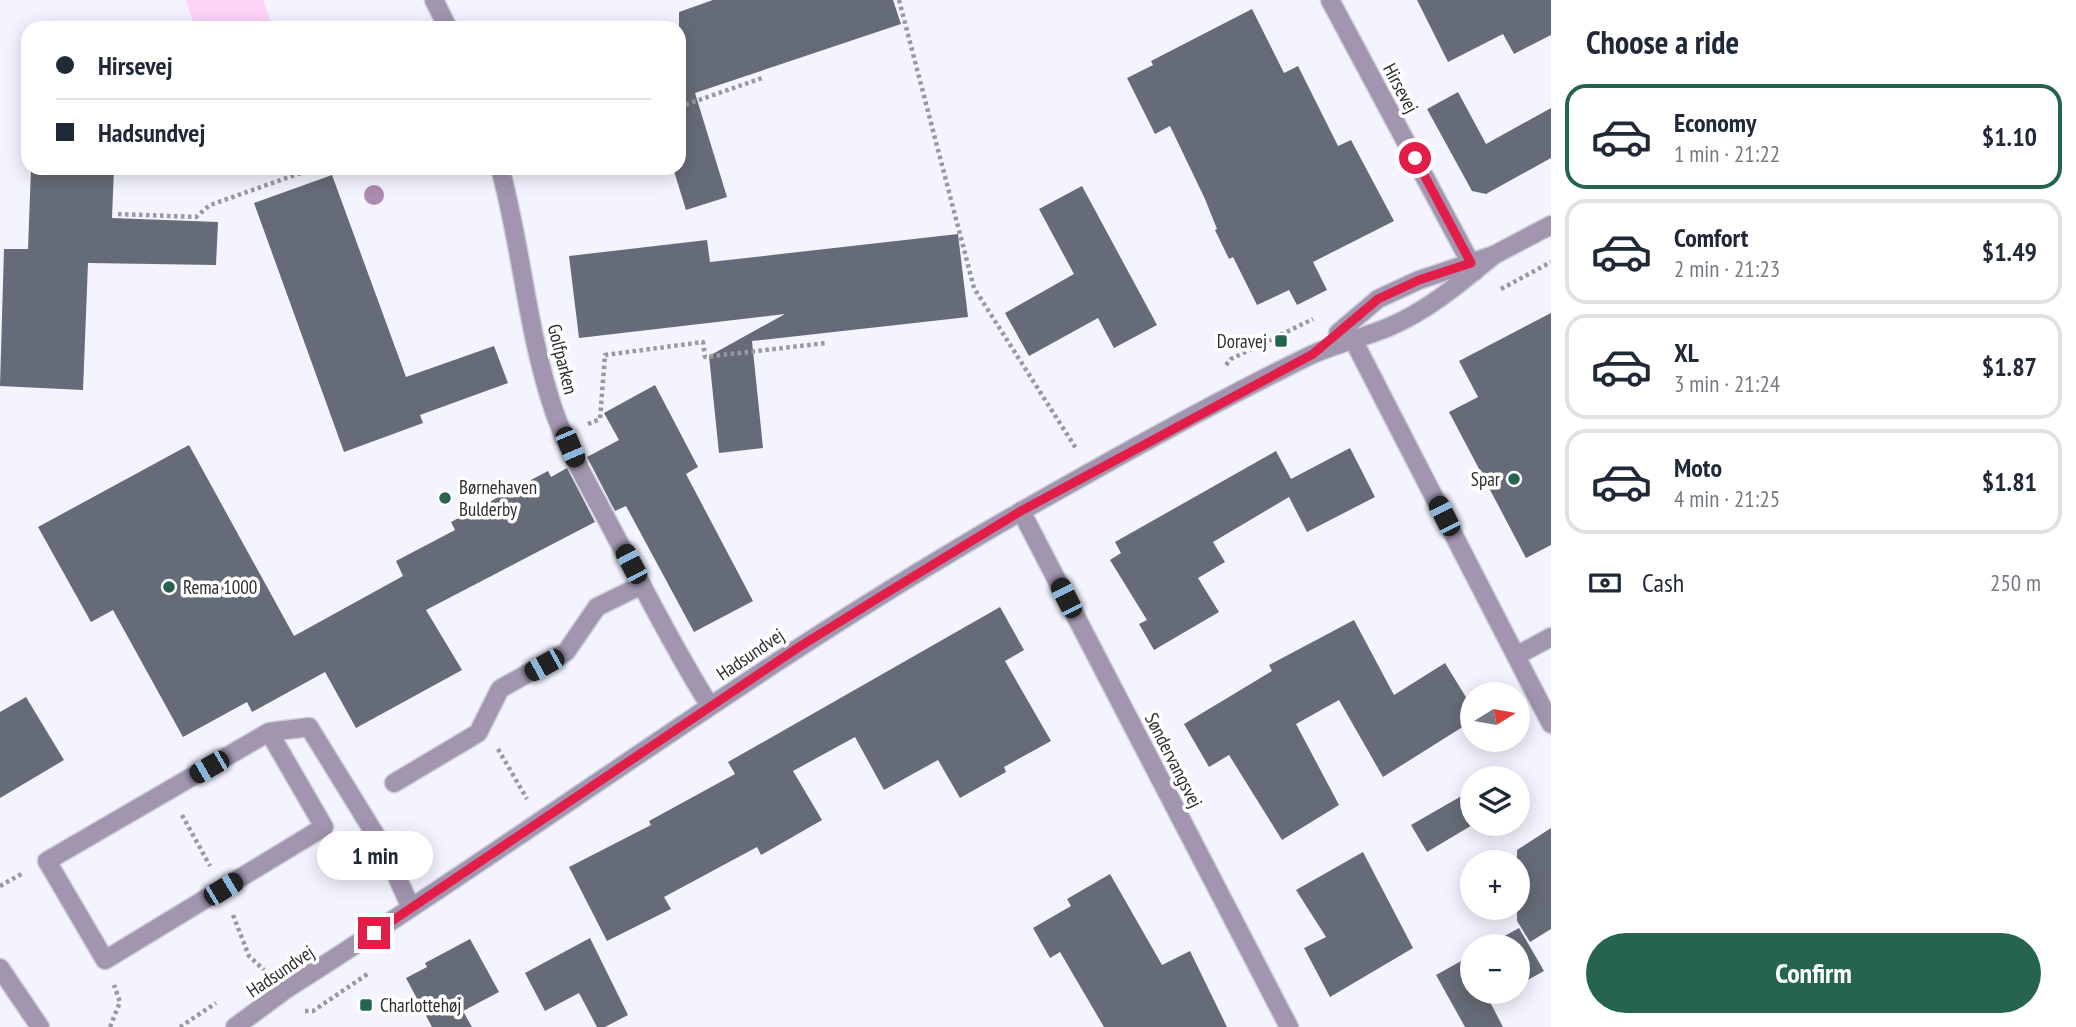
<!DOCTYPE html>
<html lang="en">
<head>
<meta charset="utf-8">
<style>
	body { margin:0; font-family:"PT Sans Narrow",sans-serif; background:#f6f6f7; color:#1f2937; height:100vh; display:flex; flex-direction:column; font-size:26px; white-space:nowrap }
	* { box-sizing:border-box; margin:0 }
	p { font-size:23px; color:#747a83 }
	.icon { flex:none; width:38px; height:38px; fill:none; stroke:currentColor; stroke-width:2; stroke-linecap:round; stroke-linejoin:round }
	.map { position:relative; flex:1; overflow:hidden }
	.drawer { display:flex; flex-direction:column; background:#fff; width:525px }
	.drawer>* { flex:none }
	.banner { position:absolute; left:21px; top:21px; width:665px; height:154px; border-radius:21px; box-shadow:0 4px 18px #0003; display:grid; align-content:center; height:154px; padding:0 35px; background:#fff }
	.needle { width:46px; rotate:79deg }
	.fabs { position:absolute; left:1460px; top:682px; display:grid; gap:14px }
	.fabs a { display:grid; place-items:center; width:70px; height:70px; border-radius:50%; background:#fff; box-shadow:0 4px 18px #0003; font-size:35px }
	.end { position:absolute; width:32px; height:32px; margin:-16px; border:9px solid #e11d48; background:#fff; box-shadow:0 0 0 4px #fff }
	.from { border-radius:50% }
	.bubble { position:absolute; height:49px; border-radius:24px; background:#fff; box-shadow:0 4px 18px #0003; font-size:23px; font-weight:600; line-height:49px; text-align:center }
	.car { position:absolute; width:21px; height:42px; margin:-21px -10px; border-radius:9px; box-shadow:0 0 5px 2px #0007; background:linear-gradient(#222 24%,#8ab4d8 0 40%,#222 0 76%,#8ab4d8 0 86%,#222 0) }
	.banner b { display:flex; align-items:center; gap:24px; height:66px; font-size:26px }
	.banner b+b { border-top:2px solid #e0e1e3 }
	.banner i { width:18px; height:18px; background:#1f2937 }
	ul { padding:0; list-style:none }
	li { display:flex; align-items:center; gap:21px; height:105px; margin:0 14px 10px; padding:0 21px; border:4px solid #e0e1e3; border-radius:21px }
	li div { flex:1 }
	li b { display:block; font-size:26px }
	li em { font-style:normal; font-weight:600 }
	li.on { border-color:#266450 }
	li>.icon { width:63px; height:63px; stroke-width:1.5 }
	h2 { padding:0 35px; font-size:32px; line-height:84px }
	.pay { display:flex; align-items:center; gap:18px; height:77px; padding:0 35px; font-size:26px }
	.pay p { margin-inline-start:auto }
	.action { display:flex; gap:14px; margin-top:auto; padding:14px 35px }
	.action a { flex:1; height:80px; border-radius:42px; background:#266450; color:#fff; font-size:28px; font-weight:600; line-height:80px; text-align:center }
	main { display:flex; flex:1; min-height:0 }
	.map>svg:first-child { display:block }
	.green { fill:#fdd3f7 }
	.building { fill:#666c77 }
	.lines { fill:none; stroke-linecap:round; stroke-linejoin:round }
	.minor-casing { stroke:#cfd0da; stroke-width:21 }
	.path { stroke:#9898a0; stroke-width:4.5; stroke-dasharray:3.5 3.5; stroke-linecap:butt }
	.minor { stroke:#a195af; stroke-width:18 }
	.tree { fill:#ad8aaf }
	.route { stroke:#e11d48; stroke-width:9 }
	.poi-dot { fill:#266450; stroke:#fff; stroke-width:2.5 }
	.labels { text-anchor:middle; stroke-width:7; stroke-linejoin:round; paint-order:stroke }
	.street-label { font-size:19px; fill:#2d2d32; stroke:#fff }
	.poi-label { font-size:19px; fill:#2d2d32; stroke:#fff; text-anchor:start }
</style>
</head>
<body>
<main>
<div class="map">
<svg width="1551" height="1027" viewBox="0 0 1551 1027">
	<rect width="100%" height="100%" fill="#f3f4ff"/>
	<path class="green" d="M186,0H263L273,28H195Z"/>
	<g class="building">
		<path d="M713,0H893L901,24L695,93L727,197L686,210L673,168H679V12Z"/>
		<path d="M1417,0H1551V35L1514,54L1503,34L1448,62Z"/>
		<path d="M1252,9L1284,73L1298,66L1338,146L1351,140L1394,221L1313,262L1327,290L1297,305L1289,290L1257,305L1233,257L1229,259L1215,230L1217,229L1205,199L1170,126L1155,134L1127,78L1153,65L1151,61Z"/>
		<path d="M1458,92L1486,144L1551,108V158L1486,194L1472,191L1427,109Z"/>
		<path d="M31,168H114L112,218L218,222L216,265L88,263L83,390L0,386L4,249H28Z"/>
		<path d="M332,175L406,377L494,346L508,383L420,415L423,423L344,452L254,203Z"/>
		<path d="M1082,186L1157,325L1114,348L1098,318L1029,356L1005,313L1074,274L1039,209Z"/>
		<path d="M958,234L968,317L752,341L763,448L719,453L709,356L785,314L579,338L569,256L707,240L710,262Z"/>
		<path d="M1551,313V545L1526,558L1449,412L1478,397L1459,361Z"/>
		<path d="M655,385L698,467L686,474L753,601L694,632L626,506L615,511L587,457L619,440L604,413Z"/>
		<path d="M189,445L294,636L403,576L396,561L455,530L451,522L548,471L551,477L567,468L595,522L426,610L462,670L356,728L325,672L252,712L247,702L183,737L113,610L91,622L38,527Z"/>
		<path d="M1350,448L1375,497L1307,532L1289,497L1213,542L1225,562L1198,578L1219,612L1154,650L1139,624L1147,620L1110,560L1121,553L1115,542L1276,451L1291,479Z"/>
		<path d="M1000,607L1024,650L1005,661L1051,741L1004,767L1006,772L960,798L938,760L884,790L855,737L793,771L822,820L761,855L757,847L664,897L671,909L607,941L569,867L651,825L649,821L735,774L728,762Z"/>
		<path d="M1354,620L1394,695L1445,663L1472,707V721L1383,777L1339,700L1296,724L1339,805L1282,840L1229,755L1209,767L1184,724L1272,671L1269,665Z"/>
		<path d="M26,697L64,760L0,798V712Z"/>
		<path d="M1465,794L1472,806L1474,824L1427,852L1411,825Z"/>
		<path d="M1551,828V929L1530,942L1517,921V850Z"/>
		<path d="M1363,852L1413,948L1330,997L1304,948L1326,937L1296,890Z"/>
		<path d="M1110,874L1162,965L1190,951L1227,1027H1104L1060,952L1050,958L1033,928L1071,906L1067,899Z"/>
		<path d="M1519,928L1544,971L1517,986V947H1485Z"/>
		<path d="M590,938L628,1015L605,1027H597L579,993L545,1011L525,973Z"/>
		<path d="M470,939L499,992L463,1011L472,1027H432L406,978L427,967L425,963Z"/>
		<path d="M1472,955V992H1507L1490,1002L1503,1027H1465L1436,975Z"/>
	</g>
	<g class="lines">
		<defs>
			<g id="minor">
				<path d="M434,0L448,28"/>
				<path d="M1330,0L1475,271"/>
				<path d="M500,168C522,248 527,332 554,411C569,454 594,494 615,535C646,592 675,651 710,706"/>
				<path d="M1346,326L1551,724"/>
				<path d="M1338,333L1378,299L1419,280L1494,255L1551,225"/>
				<path d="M1021,511L1289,1027"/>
				<path d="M1516,656L1551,637"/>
				<path d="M269,732L324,827L105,960L47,861L269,732L309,727L386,852L411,908"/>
				<path d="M394,783L478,733L500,689L566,652L597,607L642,585"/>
				<path d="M0,968L40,1027"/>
				<path d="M235,1027L285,990C532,834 766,657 1020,512C1115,458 1211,404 1309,356C1334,344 1363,338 1389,327C1429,310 1461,282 1494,255"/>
			</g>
		</defs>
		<use href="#minor" class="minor-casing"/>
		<g class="path">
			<path d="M899,0L974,288L1077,450"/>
			<path d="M679,107L762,78"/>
			<path d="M118,214L196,217L210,205L315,168"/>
			<path d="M1501,289L1551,262"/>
			<path d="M1226,365L1231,359L1313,319"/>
			<path d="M588,424L600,419L605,355L703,342L705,357L826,343"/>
			<path d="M498,749L527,799"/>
			<path d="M182,815L210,866"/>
			<path d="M0,886L23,873"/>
			<path d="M233,915L249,956L264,970"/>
			<path d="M305,1011H313L369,973"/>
			<path d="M110,1027L120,1002L114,985"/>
			<path d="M180,1027L216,1003"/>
		</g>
		<use href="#minor" class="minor"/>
	</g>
	<circle class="tree" cx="374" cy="195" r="10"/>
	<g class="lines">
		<path class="route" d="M374,933L799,647L888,592L1021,511L1313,354L1378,299L1419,280L1471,263L1415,158"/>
	</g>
	<g class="poi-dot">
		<rect x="1274" y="334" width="14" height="14" rx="3.5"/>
		<circle cx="1514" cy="479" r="7"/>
		<circle cx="445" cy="498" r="7"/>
		<circle cx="169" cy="587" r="7"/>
		<rect x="359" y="998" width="14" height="14" rx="3.5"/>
	</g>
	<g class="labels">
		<g class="street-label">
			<text transform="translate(1401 88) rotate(62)" y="7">Hirsevej</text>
			<text transform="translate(563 359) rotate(76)" y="7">Golfparken</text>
			<text transform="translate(750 654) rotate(-34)" y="7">Hadsundvej</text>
			<text transform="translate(1174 760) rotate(63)" y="7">Søndervangsvej</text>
			<text transform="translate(280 971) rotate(-34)" y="7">Hadsundvej</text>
		</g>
		<g class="poi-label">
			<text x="1267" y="348" text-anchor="end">Doravej</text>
			<text x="1500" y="486" text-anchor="end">Spar</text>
			<text x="459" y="494">Børnehaven<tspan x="459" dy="22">Bulderby</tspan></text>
			<text x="183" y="594">Rema 1000</text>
			<text x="380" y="1012">Charlottehøj</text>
		</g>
	</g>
</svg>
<div class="fabs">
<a><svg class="needle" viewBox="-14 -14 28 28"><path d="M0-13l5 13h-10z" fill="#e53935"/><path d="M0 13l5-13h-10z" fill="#747a83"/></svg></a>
<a><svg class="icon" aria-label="layers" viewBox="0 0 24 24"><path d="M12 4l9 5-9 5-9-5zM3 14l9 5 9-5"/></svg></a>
<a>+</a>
<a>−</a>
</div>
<i class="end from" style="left:1415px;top:158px"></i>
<i class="end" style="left:374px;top:933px"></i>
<div class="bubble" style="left:317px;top:831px;width:116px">1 min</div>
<i class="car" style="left:570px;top:447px;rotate:157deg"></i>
<i class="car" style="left:1444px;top:516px;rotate:333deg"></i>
<i class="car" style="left:631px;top:564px;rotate:332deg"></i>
<i class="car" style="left:1066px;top:598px;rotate:333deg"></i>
<i class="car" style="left:544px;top:665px;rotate:241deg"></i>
<i class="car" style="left:209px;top:767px;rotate:240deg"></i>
<i class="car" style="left:223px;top:889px;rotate:59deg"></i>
<div class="banner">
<b><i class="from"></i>Hirsevej</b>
<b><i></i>Hadsundvej</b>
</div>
</div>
<section class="drawer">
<h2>Choose a ride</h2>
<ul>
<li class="on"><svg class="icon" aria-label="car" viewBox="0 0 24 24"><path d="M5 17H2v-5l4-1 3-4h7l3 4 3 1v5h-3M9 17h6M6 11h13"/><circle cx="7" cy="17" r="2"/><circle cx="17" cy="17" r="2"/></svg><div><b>Economy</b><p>1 min · 21:22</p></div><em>$1.10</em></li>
<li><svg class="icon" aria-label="car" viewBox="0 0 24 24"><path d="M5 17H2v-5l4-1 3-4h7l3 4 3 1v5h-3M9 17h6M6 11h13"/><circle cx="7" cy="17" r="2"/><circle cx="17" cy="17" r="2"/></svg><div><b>Comfort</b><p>2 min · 21:23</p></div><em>$1.49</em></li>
<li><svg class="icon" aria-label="car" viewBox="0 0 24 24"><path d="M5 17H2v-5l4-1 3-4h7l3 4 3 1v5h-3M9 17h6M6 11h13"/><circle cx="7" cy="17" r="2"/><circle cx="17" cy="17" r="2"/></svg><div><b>XL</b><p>3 min · 21:24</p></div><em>$1.87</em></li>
<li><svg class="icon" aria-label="car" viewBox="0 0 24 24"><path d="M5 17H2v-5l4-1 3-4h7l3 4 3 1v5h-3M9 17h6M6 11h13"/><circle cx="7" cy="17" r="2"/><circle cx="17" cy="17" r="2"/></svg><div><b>Moto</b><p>4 min · 21:25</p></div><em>$1.81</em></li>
</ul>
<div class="pay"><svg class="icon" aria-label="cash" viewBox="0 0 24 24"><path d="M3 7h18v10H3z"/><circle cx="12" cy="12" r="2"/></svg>Cash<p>250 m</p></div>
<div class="action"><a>Confirm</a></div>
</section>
</main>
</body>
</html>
